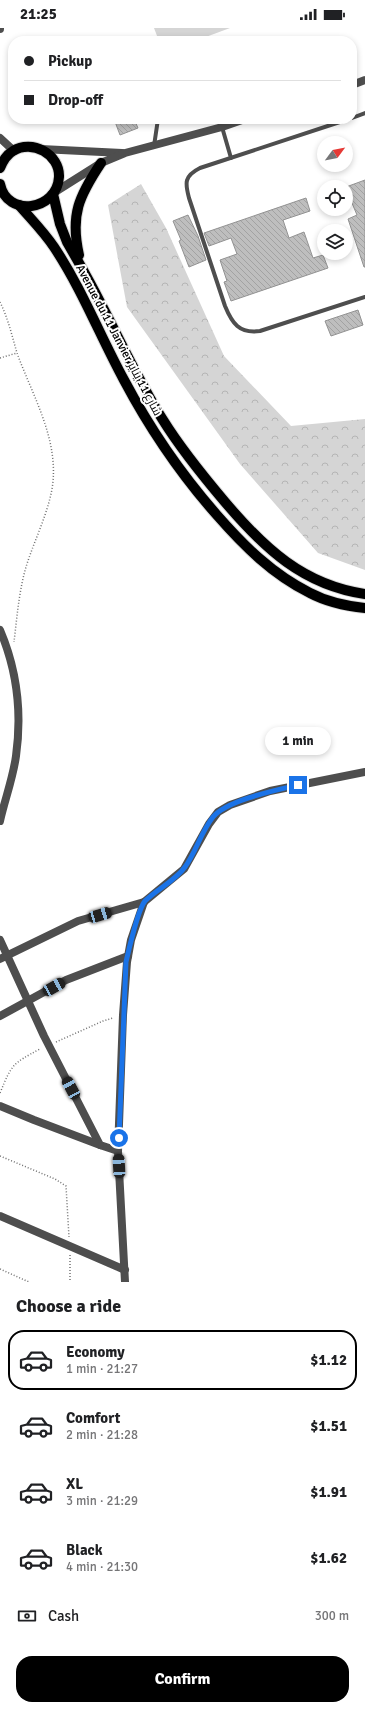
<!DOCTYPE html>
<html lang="en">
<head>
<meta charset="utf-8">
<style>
	body { margin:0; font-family:Signika,Cairo,sans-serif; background:#f6f6f6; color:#202124; height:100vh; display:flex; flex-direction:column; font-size:15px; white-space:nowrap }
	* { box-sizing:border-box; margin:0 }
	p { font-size:13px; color:#757577 }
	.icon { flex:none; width:22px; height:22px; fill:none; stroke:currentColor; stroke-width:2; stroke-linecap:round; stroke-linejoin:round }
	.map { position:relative; height:1254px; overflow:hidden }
	.side { display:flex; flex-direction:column; background:#fff; flex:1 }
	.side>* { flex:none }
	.hud { position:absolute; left:8px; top:8px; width:349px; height:88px; border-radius:16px; box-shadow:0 2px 6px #0003; display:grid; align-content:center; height:88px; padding:0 16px; background:#fff }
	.needle { width:26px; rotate:58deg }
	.tools { position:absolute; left:317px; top:108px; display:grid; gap:8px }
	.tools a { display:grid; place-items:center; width:36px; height:36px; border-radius:50%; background:#fff; box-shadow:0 2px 6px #0003; font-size:20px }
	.end { position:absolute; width:18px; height:18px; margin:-9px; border:5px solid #1a73e8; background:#fff; box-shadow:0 0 0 2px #fff }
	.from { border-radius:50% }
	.bubble { position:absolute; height:28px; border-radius:14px; background:#fff; box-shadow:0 2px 6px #0003; font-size:13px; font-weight:700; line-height:28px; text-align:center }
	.car { position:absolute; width:12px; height:24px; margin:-12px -6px; border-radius:5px; box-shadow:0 0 3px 1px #0007; background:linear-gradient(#222 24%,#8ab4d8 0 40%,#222 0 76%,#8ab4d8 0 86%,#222 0) }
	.hud b { display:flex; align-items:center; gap:14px; height:38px; font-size:15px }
	.hud b+b { border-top:1px solid #e0e0e0 }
	.hud i { width:10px; height:10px; background:#202124 }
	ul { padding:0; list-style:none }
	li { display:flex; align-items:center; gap:12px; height:60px; margin:0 8px 6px; padding:0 8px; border:2px solid transparent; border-radius:16px }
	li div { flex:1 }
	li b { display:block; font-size:15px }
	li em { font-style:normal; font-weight:700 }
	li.active { border-color:#000 }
	li>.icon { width:36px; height:36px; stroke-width:1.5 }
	h2 { padding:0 16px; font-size:18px; line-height:48px }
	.pay { display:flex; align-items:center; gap:10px; height:44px; padding:0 16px; font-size:15px }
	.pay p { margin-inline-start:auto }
	.action { display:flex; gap:8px; margin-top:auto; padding:8px 16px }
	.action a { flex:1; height:46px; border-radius:16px; background:#000; color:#fff; font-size:16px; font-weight:700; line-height:46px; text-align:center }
	.status { display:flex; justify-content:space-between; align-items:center; height:28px; padding:0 20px; background:#fff; direction:ltr }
	.status svg { height:11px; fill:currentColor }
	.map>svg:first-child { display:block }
	.forest { fill:url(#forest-crowns) }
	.pitch { fill:#d5d5d5 }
	.building { fill:url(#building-back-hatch); stroke:#929292 }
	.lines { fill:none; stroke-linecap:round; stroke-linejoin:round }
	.primary-casing { stroke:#dbdbdb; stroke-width:12 }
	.path { stroke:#707070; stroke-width:1.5; stroke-dasharray:1 2; stroke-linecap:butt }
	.service { stroke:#4e4e4e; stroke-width:4 }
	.minor { stroke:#4e4e4e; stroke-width:8 }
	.tertiary { stroke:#4e4e4e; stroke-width:8 }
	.primary { stroke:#000; stroke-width:10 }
	.route { stroke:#1a73e8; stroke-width:5 }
	.labels { text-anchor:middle; stroke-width:4; stroke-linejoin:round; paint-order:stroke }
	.street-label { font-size:12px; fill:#000; stroke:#fff }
</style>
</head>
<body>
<div class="status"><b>21:25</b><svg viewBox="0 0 49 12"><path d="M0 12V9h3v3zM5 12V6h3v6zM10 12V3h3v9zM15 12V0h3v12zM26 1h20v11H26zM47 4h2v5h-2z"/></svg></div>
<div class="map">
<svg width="365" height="1254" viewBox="0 0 365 1254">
	<defs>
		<pattern id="forest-crowns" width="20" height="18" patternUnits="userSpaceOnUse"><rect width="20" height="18" fill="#d5d5d5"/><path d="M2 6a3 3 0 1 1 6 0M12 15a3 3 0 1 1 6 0" fill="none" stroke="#b5b5b5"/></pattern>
		<pattern id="building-back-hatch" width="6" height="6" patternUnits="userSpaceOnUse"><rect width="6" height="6" fill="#bebebe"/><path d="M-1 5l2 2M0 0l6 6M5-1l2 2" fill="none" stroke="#a2a2a2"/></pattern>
	</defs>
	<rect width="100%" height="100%" fill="#fff"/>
	<path class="forest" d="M141,156L166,200L224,328L291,398L365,391V542L318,525L240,436L127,279L108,177Z"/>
	<path class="pitch" d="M154,0H230L195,13H159Z"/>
	<g class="building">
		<path d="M114,91H134L138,100L120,107Z"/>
		<path d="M365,152V239H364L348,191L357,187L349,168L346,169V159Z"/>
		<path d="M306,170L310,183L283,192L289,210L304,204L313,230L323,227L328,240L231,273L224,254L227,253L220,232L237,226L231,210L209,218L204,205Z"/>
		<path d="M188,187L198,208L206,232L189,239L179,213L181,212L173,193Z"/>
		<path d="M358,282L363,297L331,308L325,293Z"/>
	</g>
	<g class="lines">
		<defs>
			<g id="primary">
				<path d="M0,140C3,133 6,127 13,123C32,111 60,126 59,149C57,183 7,190 0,156"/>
				<path d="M53,166L60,196L67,214C78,233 89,252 99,272C120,312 139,354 163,392C181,421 203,448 225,474C264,520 303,557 365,566"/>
				<path d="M19,177C31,191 44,204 54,219C82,261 100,308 124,352C150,401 180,445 216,486C244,518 272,546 310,565C327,574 346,578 365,580"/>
				<path d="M79,227C70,187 79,168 101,135"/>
			</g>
		</defs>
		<use href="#primary" class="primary-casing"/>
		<g class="path">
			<path d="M0,274C8,290 12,308 17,325C33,369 60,413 52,461C47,488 34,513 26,539C19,563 17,589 14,614"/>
			<path d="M0,330L17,325"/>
			<path d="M56,1014L103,993L113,990"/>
			<path d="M0,1065C12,1036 12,1036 40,1021"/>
			<path d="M0,1128L55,1151L66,1158L69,1209"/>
			<path d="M70,1227V1254"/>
			<path d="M0,1241L29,1254"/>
		</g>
		<g class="service">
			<path d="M352,90L365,85"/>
			<path d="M217,91L222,99L231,130"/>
			<path d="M349,91L200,140C184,148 185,155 189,170L225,278C232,295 239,306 260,303L365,269"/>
			<path d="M154,118L158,91"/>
		</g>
		<g class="minor">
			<path d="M0,1V0"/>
			<path d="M0,110L14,123"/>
			<path d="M0,602C17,642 22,685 16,728C13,750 5,771 0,793"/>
			<path d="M0,912L44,1008L100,1117L118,1123"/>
			<path d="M0,931L78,893L144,874"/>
			<path d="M0,988L66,952L128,928"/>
			<path d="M0,1078L34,1092L100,1117"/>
			<path d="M0,1188L125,1242"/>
			<path d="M125,1254L118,1123L123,987L127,934L131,912L144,874L184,841L209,796L218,784L230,777L270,763L365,744"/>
		</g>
		<g class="tertiary">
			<path d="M352,57L365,52"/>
			<path d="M41,121L122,125"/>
			<path d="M55,164L101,135L125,125L222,99L245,91"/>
		</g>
		<use href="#primary" class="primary"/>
	</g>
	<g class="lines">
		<path class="route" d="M119,1110L126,934C129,921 138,881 145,873C157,861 175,853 185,839C196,824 201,804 213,789C227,772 277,762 298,757"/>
	</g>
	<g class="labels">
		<g class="street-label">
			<text transform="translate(119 312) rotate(62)" y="4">Avenue du 11 Janvier شارع 11 يناير</text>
		</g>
	</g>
</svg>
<div class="tools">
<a><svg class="needle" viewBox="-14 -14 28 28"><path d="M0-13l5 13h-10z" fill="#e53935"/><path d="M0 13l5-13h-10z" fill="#757577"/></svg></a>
<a><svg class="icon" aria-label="locate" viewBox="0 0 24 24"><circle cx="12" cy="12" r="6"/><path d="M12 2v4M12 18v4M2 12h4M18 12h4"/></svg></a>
<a><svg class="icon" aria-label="layers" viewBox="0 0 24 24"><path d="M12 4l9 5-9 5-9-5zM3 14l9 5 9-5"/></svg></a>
</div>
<i class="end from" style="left:119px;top:1110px"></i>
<i class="end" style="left:298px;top:757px"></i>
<div class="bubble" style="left:265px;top:699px;width:66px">1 min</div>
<i class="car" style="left:100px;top:887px;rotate:74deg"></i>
<i class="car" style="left:54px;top:959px;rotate:61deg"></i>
<i class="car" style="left:71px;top:1060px;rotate:332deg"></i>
<i class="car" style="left:119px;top:1138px;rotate:357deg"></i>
<div class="hud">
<b><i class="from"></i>Pickup</b>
<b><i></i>Drop-off</b>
</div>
</div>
<section class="side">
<h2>Choose a ride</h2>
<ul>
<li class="active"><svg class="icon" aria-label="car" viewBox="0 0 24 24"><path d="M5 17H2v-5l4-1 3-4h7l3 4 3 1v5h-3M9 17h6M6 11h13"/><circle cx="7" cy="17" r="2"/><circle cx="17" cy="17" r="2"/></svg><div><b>Economy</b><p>1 min · 21:27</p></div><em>$1.12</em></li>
<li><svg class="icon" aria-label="car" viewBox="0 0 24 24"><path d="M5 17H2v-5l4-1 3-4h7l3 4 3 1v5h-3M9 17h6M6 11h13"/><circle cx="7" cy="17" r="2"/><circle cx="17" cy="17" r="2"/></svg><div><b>Comfort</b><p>2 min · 21:28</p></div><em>$1.51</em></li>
<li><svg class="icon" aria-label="car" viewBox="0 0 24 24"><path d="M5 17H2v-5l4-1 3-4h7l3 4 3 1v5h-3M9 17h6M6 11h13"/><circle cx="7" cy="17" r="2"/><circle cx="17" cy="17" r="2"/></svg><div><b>XL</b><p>3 min · 21:29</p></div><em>$1.91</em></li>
<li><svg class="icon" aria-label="car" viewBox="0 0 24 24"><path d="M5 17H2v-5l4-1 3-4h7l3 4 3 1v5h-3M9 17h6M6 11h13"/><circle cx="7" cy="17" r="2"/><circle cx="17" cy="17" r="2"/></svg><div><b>Black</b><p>4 min · 21:30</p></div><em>$1.62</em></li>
</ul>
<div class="pay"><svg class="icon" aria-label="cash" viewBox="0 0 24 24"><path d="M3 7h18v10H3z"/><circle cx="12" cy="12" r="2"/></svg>Cash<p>300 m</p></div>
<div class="action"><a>Confirm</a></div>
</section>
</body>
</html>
